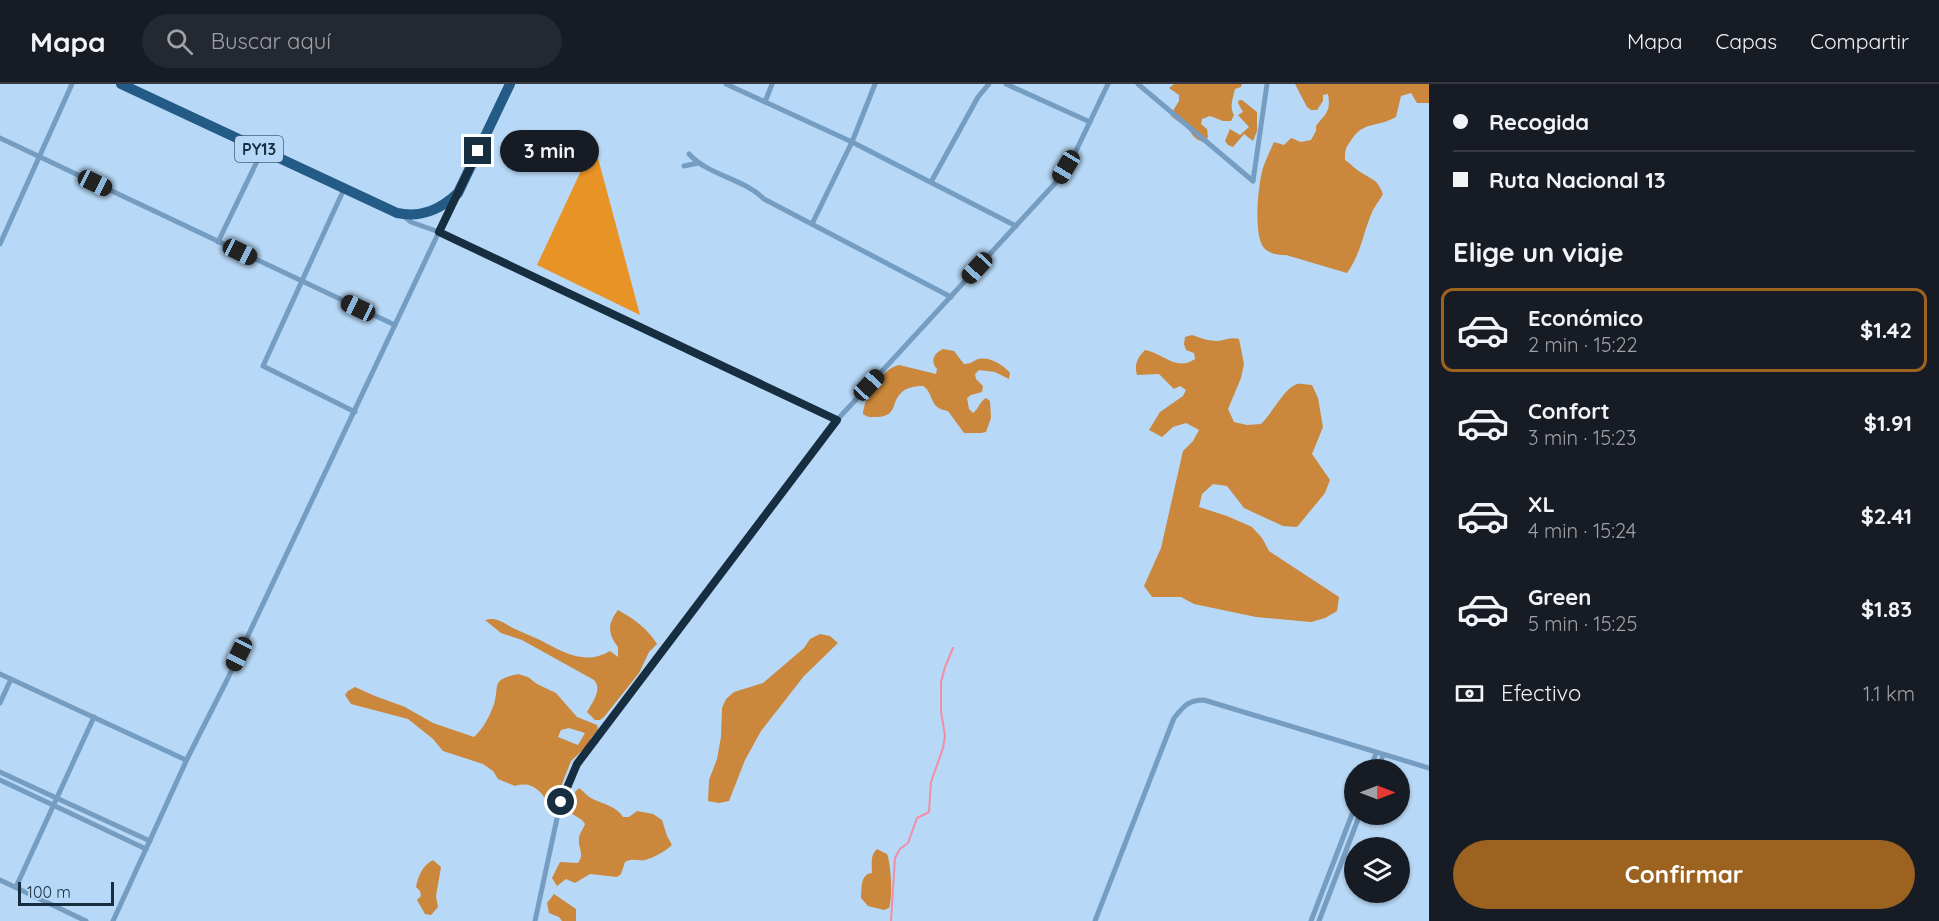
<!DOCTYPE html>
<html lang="es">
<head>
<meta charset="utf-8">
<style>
	body { margin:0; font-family:Quicksand,sans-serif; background:#242831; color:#f1f3f6; height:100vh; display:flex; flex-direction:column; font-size:22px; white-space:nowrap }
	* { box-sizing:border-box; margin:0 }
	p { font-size:20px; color:#9ea1a6 }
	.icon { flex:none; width:33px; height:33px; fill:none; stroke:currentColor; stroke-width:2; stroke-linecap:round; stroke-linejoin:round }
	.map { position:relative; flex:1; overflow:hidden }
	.drawer { display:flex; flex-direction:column; background:#171b24; width:510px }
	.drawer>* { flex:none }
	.hud { display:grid; align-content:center; height:132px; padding:0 24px; background:#171b24 }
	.needle { width:39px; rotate:90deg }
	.buttons { position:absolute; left:1344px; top:675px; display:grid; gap:12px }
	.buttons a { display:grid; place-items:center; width:66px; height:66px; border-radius:50%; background:#171b24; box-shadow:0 2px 4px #0004; font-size:30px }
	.scale { position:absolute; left:18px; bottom:15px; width:96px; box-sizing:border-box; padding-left:6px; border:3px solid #172e41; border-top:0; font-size:16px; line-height:21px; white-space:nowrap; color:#172e41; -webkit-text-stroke:4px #b7d8f6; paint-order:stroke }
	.end { position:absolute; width:27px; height:27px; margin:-14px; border:8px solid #172e41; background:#fff; box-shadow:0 0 0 3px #fff }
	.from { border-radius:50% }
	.bubble { position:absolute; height:42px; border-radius:21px; background:#171b24; box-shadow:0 2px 4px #0004; font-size:20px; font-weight:800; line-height:42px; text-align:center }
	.car { position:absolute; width:18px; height:36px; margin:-18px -9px; border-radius:8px; box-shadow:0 0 4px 2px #0007; background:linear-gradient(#222 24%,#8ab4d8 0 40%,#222 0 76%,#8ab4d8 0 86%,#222 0) }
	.hud b { display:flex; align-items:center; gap:21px; height:57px; font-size:22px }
	.hud b+b { border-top:2px solid #363941 }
	.hud i { width:15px; height:15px; background:#f1f3f6 }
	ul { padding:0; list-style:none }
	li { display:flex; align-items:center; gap:18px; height:84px; margin:0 12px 9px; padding:0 12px; border:3px solid transparent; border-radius:12px }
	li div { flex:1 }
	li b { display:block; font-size:22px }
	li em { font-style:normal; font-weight:800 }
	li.current { border-color:#9b631f }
	li>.icon { width:54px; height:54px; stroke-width:1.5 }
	h2 { padding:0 24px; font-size:27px; line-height:72px }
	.pay { display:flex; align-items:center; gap:15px; height:66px; padding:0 24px; font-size:22px }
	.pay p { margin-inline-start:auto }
	.cta { display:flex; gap:12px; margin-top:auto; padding:12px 24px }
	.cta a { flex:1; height:69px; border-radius:36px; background:#9b631f; color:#fff; font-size:24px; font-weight:800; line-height:69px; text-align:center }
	header { display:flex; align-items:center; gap:36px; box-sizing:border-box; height:84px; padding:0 30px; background:#171b24; border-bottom:2px solid #363941 }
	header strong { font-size:28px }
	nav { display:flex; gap:33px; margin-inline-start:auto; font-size:21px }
	.search { width:420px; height:54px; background:#242831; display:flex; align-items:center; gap:15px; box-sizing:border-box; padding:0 21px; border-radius:33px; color:#9ea1a6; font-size:22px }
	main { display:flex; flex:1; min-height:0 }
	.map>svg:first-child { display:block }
	.green { fill:#e89325 }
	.forest { fill:#cb873b; fill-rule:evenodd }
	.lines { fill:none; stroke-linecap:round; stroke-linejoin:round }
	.stream { stroke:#f18ea4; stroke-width:2 }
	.street { stroke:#759dc1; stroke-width:5 }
	.highway { stroke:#235a86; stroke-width:10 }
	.route { stroke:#172e41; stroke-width:8 }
	.labels { text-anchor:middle; stroke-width:4.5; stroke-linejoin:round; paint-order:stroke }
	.shield { fill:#b7d8f6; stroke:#476177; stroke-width:1.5 }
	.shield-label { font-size:16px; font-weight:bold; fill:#172e41 }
</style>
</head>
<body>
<header>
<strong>Mapa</strong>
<div class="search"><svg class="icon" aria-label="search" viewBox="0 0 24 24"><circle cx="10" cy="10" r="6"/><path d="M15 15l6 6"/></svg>Buscar aquí</div>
<nav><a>Mapa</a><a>Capas</a><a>Compartir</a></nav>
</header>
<main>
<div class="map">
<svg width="1429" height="837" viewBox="0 0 1429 837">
	<rect width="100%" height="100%" fill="#b7d8f6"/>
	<path class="green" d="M594,59L640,231L537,181Z"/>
	<g class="forest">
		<path d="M1174,0H1242L1241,3L1235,5C1233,14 1229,23 1234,31L1231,37H1223L1210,32L1202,35L1201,40L1207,45L1208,53L1205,58C1193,56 1192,49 1185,41C1181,38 1175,36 1171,32V30L1179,17V11L1169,4Z"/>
		<path d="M1295,0H1429V19H1417L1411,9L1401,12L1396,33C1377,44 1363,36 1350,58C1345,64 1345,68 1345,76C1351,80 1356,86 1362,89C1374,97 1377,95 1383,110C1380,115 1376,121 1373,126C1363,148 1362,168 1347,189L1286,171C1278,171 1270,170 1264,164C1253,151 1258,100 1263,84C1266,75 1270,67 1274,58L1284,61L1291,54L1301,58L1311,56L1316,47V42C1326,29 1331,28 1328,10L1323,11V17L1317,26H1311L1307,23Z"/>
		<path d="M1239,16H1242L1257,28V47L1253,57L1244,50L1233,63L1228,61L1225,57L1230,45L1240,51L1249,43L1238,31L1243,28L1238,19Z"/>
		<path d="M1192,251C1201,254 1208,257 1218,257C1226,256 1231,253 1239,255L1244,280L1241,294L1228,325L1234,338L1247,341L1261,340C1272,330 1284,304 1297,300C1301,299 1308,301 1312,301L1318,314L1323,343L1312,370L1330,396L1325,409L1297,443L1283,442L1244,424L1227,402L1213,400L1202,410L1199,423L1227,432L1252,443L1262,454L1269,467L1339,513L1337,527L1325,534L1311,538L1256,533L1194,520L1181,513H1152L1144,502L1161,464L1183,367L1193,357L1199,346L1186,339L1173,343L1162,353L1149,346L1160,328L1183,312L1186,306L1180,302L1174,305L1159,290L1137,291C1134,281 1137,274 1145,266C1163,269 1176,288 1195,275L1194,269L1186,266L1184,260L1185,253Z"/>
		<path d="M943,265L954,267L964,280C971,280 973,277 978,275C989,272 1004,281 1010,289L1009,295L995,288L979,286L975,290L976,295L983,302L982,308L971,311L967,314L969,325L973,329C979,325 979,318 986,314L990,317L991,334L986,348L981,349H964L948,327C928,324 935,310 923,302C915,302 906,303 900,310C891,320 897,332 877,333C871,333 868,334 863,330C864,313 881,285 899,281L936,290L937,285C930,277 934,269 943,265Z"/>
		<path d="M618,526C634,535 647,544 657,560L649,568L639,589L604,633L600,636H595L587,628C592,619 603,605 594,596L522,556L501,549L485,536C498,532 504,540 515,545C523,549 532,552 540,556C563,568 585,582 610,567L618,573V563C608,550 607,540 618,526Z"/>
		<path d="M820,550L830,552L838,559L804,592L761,647L745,676L729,717L719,719L708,717L709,696L717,675L721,653L722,624L726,615L734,608L763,599L804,564L810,555Z"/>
		<path d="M518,590L528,593L537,600L556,609L577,633L597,641L598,646L591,654L589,660L571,677L554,720H549C540,706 532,697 515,702L498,695L493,687L483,680L443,667L433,655L408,635L351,620L345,611L348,607L355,603L375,612L405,623L433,639L474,653C483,645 490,632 494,620C500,600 490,596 518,590ZM569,644L585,649L578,661L558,653L561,646Z"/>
		<path d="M579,704C584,708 589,714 595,716C604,720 617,723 623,733H629L637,727L653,730L662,736L667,752L672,761C664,768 655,773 645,776C638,777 632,774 625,778L621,790L617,793L590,790L575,799L566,795L557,802L552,794L560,778L578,779C585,770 578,765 579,755C579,749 583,746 585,740L582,736L566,726L575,708Z"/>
		<path d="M877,765L887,770C891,780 893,814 889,824L884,826L868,822L861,814C862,804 860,790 872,789C872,780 870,771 877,765Z"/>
		<path d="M433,776L441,783L436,812L438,823L431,831L425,830L417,816L421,812L420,807L416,803C418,792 423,781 433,776Z"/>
		<path d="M554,810L576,825V837H562L559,833L549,829L547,819Z"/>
	</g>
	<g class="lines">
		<path class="stream" d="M891,837L895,774L900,765L908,759L917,734L929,728L931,698L943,664L945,652L941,627V598L945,583L953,564"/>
		<g class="street">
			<path d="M726,0L852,58L1016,142"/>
			<path d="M1006,0L1090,38"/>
			<path d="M1138,0L1253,97"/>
			<path d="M765,18L772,0"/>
			<path d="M0,54L395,241"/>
			<path d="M689,70C709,92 743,94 764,115L951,213"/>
			<path d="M684,82L698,79"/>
			<path d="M1253,97L1267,0"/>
			<path d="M931,98L978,13L989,0"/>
			<path d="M344,105L263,282L355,328"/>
			<path d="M404,132L411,138L439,148L837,336"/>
			<path d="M812,140L852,58L875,0"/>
			<path d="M218,158L262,67"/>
			<path d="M0,160L72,0"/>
			<path d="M0,590L186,676"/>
			<path d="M0,619L11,595"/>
			<path d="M1370,686L1376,669"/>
			<path d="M1378,686L1383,671"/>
			<path d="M0,688L150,757"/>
			<path d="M0,696L146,765"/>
			<path d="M0,796L86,837"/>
			<path d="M16,803L94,633"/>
			<path d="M113,837L188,673L227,596L454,116"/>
			<path d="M535,837L562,711L577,680L837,336L1059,95L1074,71L1108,0"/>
			<path d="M1095,837L1174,634C1184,622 1188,616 1204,616L1429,684"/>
			<path d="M1311,837L1354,725"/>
			<path d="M1319,837L1360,730"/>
		</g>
		<path class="highway" d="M121,0L397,129C421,134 440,126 458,109L510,0"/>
	</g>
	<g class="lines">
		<path class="route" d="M478,67L439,148L837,336L577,680L561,718"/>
	</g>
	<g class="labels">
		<rect class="shield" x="235" y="52" width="48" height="26" rx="4.5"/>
		<g class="shield-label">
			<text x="259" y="71">PY13</text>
		</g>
	</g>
</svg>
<div class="buttons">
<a><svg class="needle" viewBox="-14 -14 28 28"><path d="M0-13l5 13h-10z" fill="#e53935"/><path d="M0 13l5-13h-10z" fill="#9ea1a6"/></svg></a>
<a><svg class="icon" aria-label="layers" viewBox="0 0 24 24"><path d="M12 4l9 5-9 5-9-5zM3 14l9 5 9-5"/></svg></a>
</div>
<div class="scale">100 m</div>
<i class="end from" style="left:561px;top:718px"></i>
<i class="end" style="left:478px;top:67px"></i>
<div class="bubble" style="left:500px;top:46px;width:99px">3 min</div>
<i class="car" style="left:1066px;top:83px;rotate:211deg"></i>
<i class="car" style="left:95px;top:99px;rotate:116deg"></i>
<i class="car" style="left:240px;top:168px;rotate:116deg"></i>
<i class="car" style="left:977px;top:184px;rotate:223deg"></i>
<i class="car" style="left:358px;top:224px;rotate:295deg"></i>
<i class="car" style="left:869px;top:301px;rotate:43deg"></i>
<i class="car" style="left:239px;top:570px;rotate:206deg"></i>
</div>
<section class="drawer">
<div class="hud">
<b><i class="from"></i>Recogida</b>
<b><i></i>Ruta Nacional 13</b>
</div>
<h2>Elige un viaje</h2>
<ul>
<li class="current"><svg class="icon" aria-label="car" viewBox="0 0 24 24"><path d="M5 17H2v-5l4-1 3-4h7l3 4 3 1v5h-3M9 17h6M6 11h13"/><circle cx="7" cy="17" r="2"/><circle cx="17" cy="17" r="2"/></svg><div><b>Económico</b><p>2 min · 15:22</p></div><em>$1.42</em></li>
<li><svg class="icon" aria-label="car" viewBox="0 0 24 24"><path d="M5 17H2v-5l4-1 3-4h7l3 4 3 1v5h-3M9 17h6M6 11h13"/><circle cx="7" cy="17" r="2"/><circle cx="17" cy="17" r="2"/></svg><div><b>Confort</b><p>3 min · 15:23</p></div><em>$1.91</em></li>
<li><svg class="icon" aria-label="car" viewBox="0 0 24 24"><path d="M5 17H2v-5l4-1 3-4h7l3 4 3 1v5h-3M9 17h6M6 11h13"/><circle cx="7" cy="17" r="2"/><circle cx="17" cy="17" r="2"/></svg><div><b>XL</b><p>4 min · 15:24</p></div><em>$2.41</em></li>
<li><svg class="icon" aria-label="car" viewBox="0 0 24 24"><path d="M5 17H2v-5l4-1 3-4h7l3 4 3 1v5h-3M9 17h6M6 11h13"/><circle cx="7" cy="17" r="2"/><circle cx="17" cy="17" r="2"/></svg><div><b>Green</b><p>5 min · 15:25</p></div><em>$1.83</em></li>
</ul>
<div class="pay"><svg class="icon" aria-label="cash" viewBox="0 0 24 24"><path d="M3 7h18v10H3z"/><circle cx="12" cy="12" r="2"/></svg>Efectivo<p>1.1 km</p></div>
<div class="cta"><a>Confirmar</a></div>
</section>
</main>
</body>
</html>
